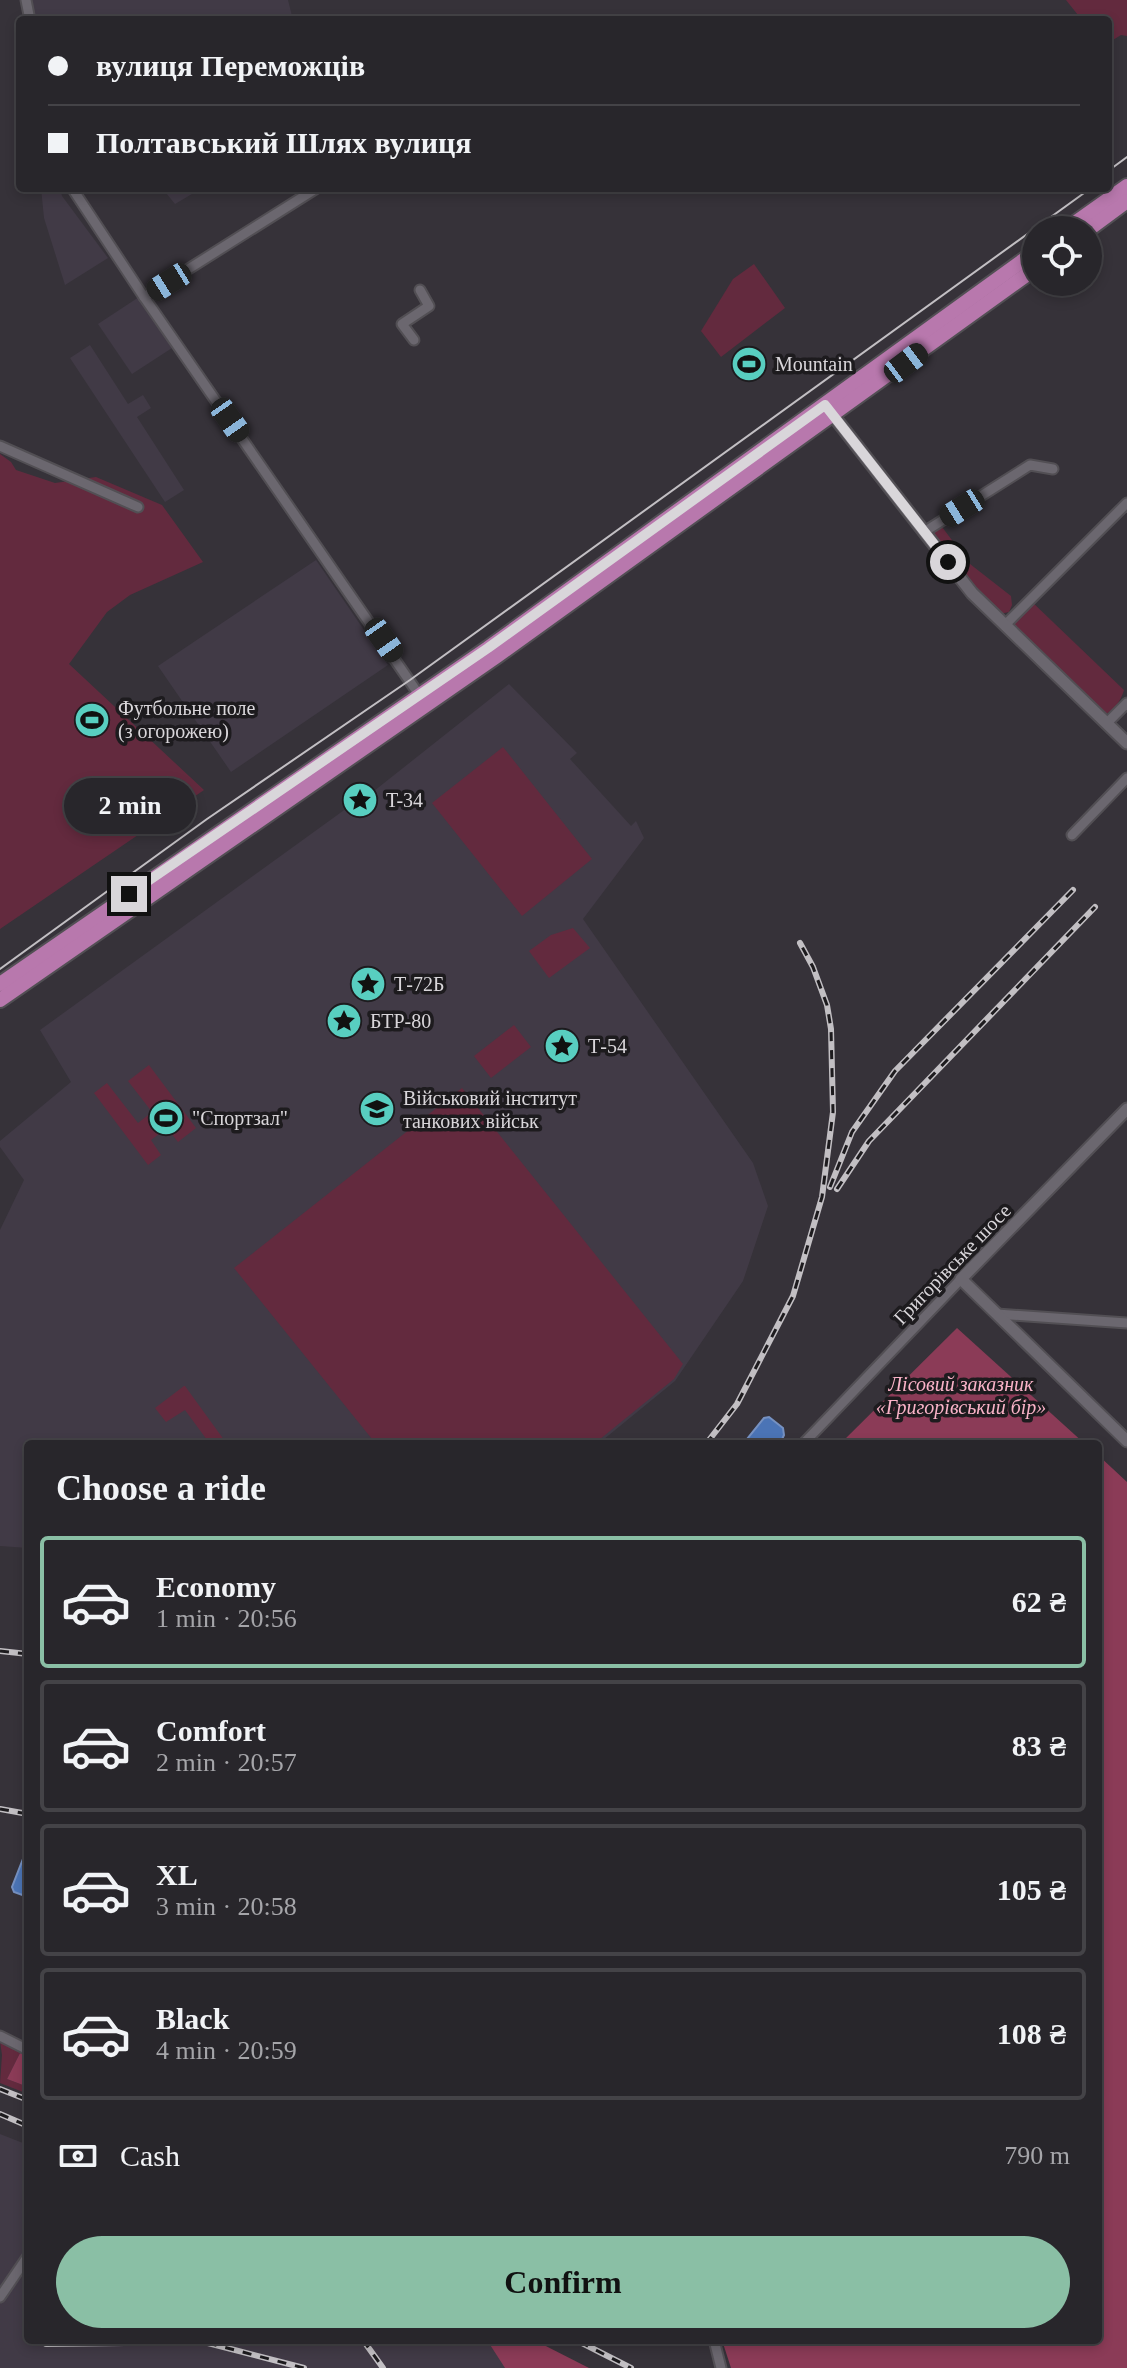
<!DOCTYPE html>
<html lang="en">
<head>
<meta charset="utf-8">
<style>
	body { margin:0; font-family:"Times New Roman",serif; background:#302e33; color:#f1f3f6; height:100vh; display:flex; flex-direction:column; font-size:30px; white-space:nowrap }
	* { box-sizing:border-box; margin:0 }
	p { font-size:26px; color:#a5a5a9 }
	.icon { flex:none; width:44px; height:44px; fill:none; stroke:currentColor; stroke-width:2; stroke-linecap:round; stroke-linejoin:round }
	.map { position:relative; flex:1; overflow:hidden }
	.sheet { position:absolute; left:24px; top:1440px; width:1078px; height:904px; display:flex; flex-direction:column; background:#28262b; border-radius:8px; box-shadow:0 4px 12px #0003,0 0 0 2px #444347 }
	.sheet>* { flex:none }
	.guide { position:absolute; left:16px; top:16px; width:1096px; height:176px; border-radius:8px; box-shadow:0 4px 12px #0003,0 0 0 2px #444347; display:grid; align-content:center; height:176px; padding:0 32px; background:#28262b }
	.tools { position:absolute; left:1022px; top:216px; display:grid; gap:16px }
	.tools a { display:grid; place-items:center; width:80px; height:80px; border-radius:50%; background:#28262b; box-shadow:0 4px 12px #0003,0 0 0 2px #444347; font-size:40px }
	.end { position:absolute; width:36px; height:36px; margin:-18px; border:10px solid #d9d6da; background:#111; box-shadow:0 0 0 4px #111 }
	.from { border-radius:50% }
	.bubble { position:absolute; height:56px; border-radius:28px; background:#28262b; box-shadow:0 4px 12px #0003,0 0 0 2px #444347; font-size:26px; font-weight:700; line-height:56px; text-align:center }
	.car { position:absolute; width:24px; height:48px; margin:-24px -12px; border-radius:10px; box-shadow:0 0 6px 2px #0007; background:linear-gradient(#222 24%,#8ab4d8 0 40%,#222 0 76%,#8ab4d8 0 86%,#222 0) }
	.guide b { display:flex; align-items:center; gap:28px; height:76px; font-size:30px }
	.guide b+b { border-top:2px solid #444347 }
	.guide i { width:20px; height:20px; background:#f1f3f6 }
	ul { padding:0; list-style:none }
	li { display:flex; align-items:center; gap:24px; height:132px; margin:0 16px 12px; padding:0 16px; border:4px solid #444347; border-radius:8px }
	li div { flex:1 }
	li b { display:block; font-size:30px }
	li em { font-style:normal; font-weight:700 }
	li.selected { border-color:#8abfa5 }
	li>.icon { width:72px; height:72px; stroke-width:1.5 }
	h2 { padding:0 32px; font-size:36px; line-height:96px }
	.pay { display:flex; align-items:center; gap:20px; height:88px; padding:0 32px; font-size:30px }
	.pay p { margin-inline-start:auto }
	.primary-button { display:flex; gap:16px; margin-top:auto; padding:16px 32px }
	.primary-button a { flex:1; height:92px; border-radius:48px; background:#8abfa5; color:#111; font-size:32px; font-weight:700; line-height:92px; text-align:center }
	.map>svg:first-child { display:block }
	.built { fill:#413a46 }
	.green { fill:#632a3e }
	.forest { fill:#8b3b57 }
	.water { fill:#4b74b6; stroke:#7691c1; stroke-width:2 }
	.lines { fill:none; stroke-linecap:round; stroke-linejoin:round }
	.minor-casing { stroke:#524f54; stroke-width:13 }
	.tertiary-casing { stroke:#524f54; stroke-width:15 }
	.primary-casing { stroke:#524f54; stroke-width:18 }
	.minor { stroke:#6b676f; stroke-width:9 }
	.tertiary { stroke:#6b676f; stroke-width:11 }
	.primary { stroke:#b878ad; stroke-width:14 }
	.tram { stroke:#c2bfc3; stroke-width:2 }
	.rail-casing { stroke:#c2bfc3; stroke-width:6 }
	.rail { stroke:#1d1b1e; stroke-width:3; stroke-dasharray:9; stroke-linecap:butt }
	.route { stroke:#d9d6da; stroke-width:10 }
	.labels { text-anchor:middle; stroke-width:7; stroke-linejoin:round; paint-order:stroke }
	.poi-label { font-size:20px; fill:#d9d6da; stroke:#1d1b1e; text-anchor:start }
	.street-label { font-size:20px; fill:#d9d6da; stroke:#1d1b1e }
	.park-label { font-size:20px; font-style:italic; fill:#fab3c8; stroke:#1d1b1e }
</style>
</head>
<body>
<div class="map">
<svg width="1127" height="2368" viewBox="0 0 1127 2368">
	<rect width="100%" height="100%" fill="#363239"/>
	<g class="built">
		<path d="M26,0H288L293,20H30Z"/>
		<path d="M41,188H60L62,196L108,258L65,285L44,218Z"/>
		<path d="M162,188H202L175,204Z"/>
		<path d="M139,297L172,348L132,374L98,324Z"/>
		<path d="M90,345L128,404L143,395L151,408L137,417L184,490L165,502L70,358Z"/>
		<path d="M316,560L388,665L231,772L158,666Z"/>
		<path d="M509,684L577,753L570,759L631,826L636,821L644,838L583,919L753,1163L768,1206L743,1281L675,1381L598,1444H28V1548L0,1546V1230L24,1180L0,1147V1141L71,1082L40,1030L347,808L355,817L379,798L374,791Z"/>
		<path d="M0,2134L28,2145V2340H487L521,2368H0Z"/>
	</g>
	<g class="green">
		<path d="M1066,0H1127V36L1121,35L1108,43V20H1082Z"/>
		<path d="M754,264L785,308L721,357L701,331L733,279Z"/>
		<path d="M0,454L11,462L16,470L55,483L96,477L162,505L203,562L130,595L107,612L69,664L204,790L0,929Z"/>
		<path d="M939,523L970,564L1011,596L1012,605L1009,612L995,615L924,532Z"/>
		<path d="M1030,600L1124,690C1120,703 1114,711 1100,717L1013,633L1012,618Z"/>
		<path d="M503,747L592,859L522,916L432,803Z"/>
		<path d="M573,928L590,948L549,978L529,951L551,935Z"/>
		<path d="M514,1025L531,1047L491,1078L474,1056Z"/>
		<path d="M149,1065L196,1128L178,1142L167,1128L151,1140L161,1155L148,1165L94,1093L107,1083L138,1123L152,1112L128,1081Z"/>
		<path d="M462,1088L683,1364L674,1379L594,1444H376L234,1268Z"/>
		<path d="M184,1386H185L227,1444H210L185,1410L166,1422L155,1408Z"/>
		<path d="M0,2041L20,2053L7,2079L28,2087V2094L0,2083L2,2055Z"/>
	</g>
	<g class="forest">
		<path d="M957,1328L1085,1444H840Z"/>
		<path d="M1098,1455L1127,1482V2368H731L722,2340H1098Z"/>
		<path d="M20,2053L28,2057V2087L7,2079Z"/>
		<path d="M487,2340H534L589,2368H505Z"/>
	</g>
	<g class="water">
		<path d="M769,1417L783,1428L784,1435L780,1444H743L764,1418Z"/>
		<path d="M28,1846V1897L14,1892L12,1887Z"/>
	</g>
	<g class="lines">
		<defs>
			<g id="minor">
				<path d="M26,0L30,20"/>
				<path d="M72,188L144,297L422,699"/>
				<path d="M144,297L317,188"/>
				<path d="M414,340L402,324L429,306L420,290"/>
				<path d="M0,446L138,507"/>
				<path d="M924,532L1030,465L1053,469"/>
				<path d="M1005,625L1127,503"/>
				<path d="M1107,723L1127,703"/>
				<path d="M1072,835L1127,778"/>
				<path d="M997,1314L1127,1323"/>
				<path d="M803,1444L961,1279"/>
				<path d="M0,2036L28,2050"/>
				<path d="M0,2297L28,2256"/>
				<path d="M714,2340L721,2368"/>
			</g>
			<g id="tertiary">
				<path d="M828,409L972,593L1127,743"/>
				<path d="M1127,1109L961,1279L1127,1441"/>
			</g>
			<g id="primary">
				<path d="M1065,230L1127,186"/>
				<path d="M1088,230L1127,201"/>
				<path d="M0,984L488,648L1036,251"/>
				<path d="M0,1000L497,656L1036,268"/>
			</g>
		</defs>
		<use href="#minor" class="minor-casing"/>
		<use href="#tertiary" class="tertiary-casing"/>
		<use href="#primary" class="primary-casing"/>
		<use href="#minor" class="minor"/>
		<use href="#tertiary" class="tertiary"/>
		<use href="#primary" class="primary"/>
		<g class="tram">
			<path d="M1108,171L1127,157"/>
			<path d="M0,969L207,819L410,680L1091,188"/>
		</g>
		<defs>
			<g id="rail">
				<path d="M830,1187L852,1132L895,1071L1073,890"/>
				<path d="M837,1189L869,1141L1095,907"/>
				<path d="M706,1444L737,1404L793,1296L822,1197L833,1112L831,1029L827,1005L813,967L800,943"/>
				<path d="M0,1651L28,1654"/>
				<path d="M0,1809L28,1814"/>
				<path d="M0,2089L28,2100"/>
				<path d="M0,2114L28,2126"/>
				<path d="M363,2340L383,2368"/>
				<path d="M580,2342L631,2368"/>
				<path d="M46,2344L204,2342L304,2368"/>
			</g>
		</defs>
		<use href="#rail" class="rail-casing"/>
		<use href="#rail" class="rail"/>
	</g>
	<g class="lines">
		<path class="route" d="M129,894L488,648L825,405L948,562"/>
	</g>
	<defs>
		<symbol id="stadium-disc" viewBox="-11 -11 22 22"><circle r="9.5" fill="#58cec0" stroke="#1d1b1e"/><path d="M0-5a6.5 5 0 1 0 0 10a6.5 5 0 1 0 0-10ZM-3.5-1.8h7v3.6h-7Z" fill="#111"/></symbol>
		<symbol id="sight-disc" viewBox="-11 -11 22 22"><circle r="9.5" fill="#58cec0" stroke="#1d1b1e"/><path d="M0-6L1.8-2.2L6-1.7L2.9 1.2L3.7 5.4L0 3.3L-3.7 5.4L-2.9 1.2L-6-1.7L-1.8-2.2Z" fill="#111"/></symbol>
		<symbol id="university-disc" viewBox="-11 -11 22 22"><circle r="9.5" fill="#58cec0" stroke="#1d1b1e"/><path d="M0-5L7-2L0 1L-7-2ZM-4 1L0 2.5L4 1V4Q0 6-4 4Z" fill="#111"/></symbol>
	</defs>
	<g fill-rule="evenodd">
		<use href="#stadium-disc" x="729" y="344" width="40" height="40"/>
		<use href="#stadium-disc" x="72" y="700" width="40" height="40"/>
		<use href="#sight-disc" x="340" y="780" width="40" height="40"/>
		<use href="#sight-disc" x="348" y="964" width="40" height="40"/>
		<use href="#sight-disc" x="324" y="1001" width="40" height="40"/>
		<use href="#sight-disc" x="542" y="1026" width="40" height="40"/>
		<use href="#university-disc" x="357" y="1089" width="40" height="40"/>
		<use href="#stadium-disc" x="146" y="1098" width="40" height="40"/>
	</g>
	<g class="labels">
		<g class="poi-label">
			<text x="775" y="371">Mountain</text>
			<text x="118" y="715">Футбольне поле<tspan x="118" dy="23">(з огорожею)</tspan></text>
			<text x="386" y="807">T-34</text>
			<text x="394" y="991">Т-72Б</text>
			<text x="370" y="1028">БТР-80</text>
			<text x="588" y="1053">Т-54</text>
			<text x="403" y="1105">Військовий інститут<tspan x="403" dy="23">танкових військ</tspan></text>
			<text x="192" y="1125">"Спортзал"</text>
		</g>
		<g class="street-label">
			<text transform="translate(952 1264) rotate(-46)" y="7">Григорівське шосе</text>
		</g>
		<g class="park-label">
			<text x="961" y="1391">Лісовий заказник<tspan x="961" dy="23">«Григорівський бір»</tspan></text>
		</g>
	</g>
</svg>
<div class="tools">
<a><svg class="icon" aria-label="locate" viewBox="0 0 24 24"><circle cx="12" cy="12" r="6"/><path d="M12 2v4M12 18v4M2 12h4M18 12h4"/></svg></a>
</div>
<i class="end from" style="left:948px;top:562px"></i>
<i class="end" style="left:129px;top:894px"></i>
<div class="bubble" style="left:64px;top:778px;width:132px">2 min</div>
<i class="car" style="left:169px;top:282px;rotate:238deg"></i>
<i class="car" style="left:906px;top:363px;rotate:53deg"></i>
<i class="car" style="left:230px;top:420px;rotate:145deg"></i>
<i class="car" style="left:962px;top:508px;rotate:238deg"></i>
<i class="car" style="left:384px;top:640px;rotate:145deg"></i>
<div class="guide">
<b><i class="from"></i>вулиця Переможців</b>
<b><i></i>Полтавський Шлях вулиця</b>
</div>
<section class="sheet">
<h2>Choose a ride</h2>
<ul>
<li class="selected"><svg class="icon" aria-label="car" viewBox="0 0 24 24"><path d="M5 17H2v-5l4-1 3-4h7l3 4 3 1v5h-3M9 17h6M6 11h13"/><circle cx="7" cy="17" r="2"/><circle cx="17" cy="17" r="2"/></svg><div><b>Economy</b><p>1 min · 20:56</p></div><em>62 ₴</em></li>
<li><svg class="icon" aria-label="car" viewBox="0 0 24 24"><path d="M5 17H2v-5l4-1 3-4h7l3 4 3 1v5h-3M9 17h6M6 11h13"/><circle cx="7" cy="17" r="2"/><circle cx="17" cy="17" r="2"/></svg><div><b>Comfort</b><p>2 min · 20:57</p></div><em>83 ₴</em></li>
<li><svg class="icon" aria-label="car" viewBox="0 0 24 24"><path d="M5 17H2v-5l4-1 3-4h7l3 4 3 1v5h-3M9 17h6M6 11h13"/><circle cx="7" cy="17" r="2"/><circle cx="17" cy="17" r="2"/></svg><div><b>XL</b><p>3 min · 20:58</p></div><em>105 ₴</em></li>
<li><svg class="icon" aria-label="car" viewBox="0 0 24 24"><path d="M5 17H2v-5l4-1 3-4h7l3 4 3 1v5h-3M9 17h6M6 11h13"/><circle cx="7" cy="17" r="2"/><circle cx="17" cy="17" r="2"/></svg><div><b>Black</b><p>4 min · 20:59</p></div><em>108 ₴</em></li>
</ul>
<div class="pay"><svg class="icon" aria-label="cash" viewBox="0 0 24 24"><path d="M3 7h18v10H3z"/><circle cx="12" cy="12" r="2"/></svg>Cash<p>790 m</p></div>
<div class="primary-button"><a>Confirm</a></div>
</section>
</div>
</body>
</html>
